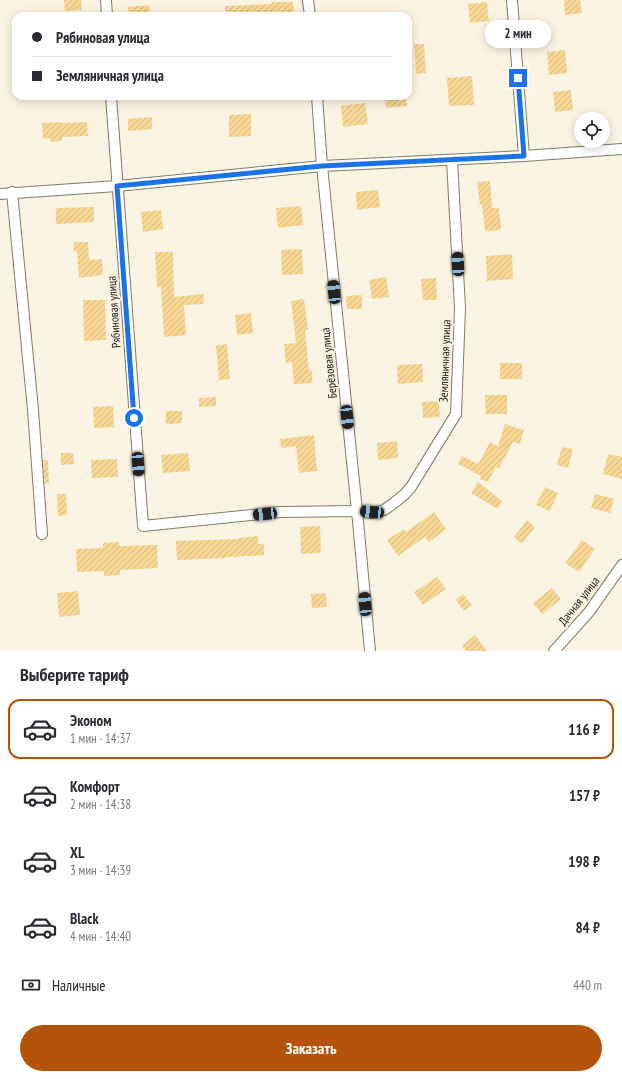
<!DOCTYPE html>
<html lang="ru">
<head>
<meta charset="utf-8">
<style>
	body { margin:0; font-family:"PT Sans Narrow",sans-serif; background:#f7f7f7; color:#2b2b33; height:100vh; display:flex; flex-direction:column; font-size:15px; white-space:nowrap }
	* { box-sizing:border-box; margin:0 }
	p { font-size:13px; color:#7c7c81 }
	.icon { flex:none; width:22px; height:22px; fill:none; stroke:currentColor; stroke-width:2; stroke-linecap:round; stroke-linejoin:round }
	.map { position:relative; height:651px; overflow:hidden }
	.drawer { display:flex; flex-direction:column; background:#fff; flex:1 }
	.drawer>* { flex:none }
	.top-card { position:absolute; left:12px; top:12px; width:400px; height:88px; border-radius:12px; box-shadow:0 2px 10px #0003; display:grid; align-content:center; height:88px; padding:0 20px; background:#fff }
	.tools { position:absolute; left:574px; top:112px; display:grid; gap:8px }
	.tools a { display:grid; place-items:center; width:36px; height:36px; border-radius:50%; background:#fff; box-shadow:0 2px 10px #0003; font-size:20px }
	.end { position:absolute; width:18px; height:18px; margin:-9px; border:5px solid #1a73e8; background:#fff; box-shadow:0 0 0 2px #fff }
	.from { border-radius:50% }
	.bubble { position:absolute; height:28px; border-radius:14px; background:#fff; box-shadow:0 2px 10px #0003; font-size:13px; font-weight:700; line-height:28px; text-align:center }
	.car { position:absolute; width:12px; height:24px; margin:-12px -6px; border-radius:5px; box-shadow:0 0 3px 1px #0007; background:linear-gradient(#222 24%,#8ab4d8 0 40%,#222 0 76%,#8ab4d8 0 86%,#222 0) }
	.top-card b { display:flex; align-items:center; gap:14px; height:38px; font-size:15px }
	.top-card b+b { border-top:1px solid #e1e1e2 }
	.top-card i { width:10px; height:10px; background:#2b2b33 }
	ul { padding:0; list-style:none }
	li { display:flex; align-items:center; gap:12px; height:60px; margin:0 8px 6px; padding:0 12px; border:2px solid transparent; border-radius:12px }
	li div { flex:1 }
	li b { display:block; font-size:15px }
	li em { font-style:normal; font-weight:700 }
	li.active { border-color:#b45309 }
	li>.icon { width:36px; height:36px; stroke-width:1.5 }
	h2 { padding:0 20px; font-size:18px; line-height:48px }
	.pay { display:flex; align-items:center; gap:10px; height:44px; padding:0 20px; font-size:15px }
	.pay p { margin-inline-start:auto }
	.cta { display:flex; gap:8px; margin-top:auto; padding:8px 20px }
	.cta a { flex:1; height:46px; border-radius:24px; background:#b45309; color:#fff; font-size:16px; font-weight:700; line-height:46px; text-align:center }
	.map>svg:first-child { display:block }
	.building { fill:url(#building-hatch) }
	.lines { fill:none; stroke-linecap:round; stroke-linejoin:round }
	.street-casing { stroke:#827a6b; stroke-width:12 }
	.street { stroke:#fff; stroke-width:10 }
	.route { stroke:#1a73e8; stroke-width:5 }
	.labels { text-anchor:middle; stroke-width:4; stroke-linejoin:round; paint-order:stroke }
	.street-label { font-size:12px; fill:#24211b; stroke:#fcf4e3 }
</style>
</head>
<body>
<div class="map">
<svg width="622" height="651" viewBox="0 0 622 651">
	<defs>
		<pattern id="building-hatch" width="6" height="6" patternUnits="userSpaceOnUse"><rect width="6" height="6" fill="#f8d795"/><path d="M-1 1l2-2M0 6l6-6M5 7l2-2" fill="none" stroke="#d4b880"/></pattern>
	</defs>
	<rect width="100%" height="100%" fill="#fcf4e3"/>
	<g class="building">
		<path d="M64,0H81L82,10L65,11Z"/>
		<path d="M564,0H580L582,13L565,15Z"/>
		<path d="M271,2H293L294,14L256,15V16H225V6L272,4Z"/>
		<path d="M487,2L489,21L470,23L468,4Z"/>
		<path d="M149,5L150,14L129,16L128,7Z"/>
		<path d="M414,44H424L426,73L416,74Z"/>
		<path d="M565,50L567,73L549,75L547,52Z"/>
		<path d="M472,76L474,105L449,106L447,78Z"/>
		<path d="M571,90L573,110L555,112L553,92Z"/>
		<path d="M385,96H406L407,106L386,108Z"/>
		<path d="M365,103L368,124L343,127L341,106Z"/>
		<path d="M251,114V136L229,137V115Z"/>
		<path d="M152,117V129L128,131V119Z"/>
		<path d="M61,122V123L87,122L88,136L62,137V141L51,142L50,138L43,139L42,123Z"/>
		<path d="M490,181L492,208H499L501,230L485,231L482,204L480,205L477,182Z"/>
		<path d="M378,190L380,207L357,210L356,192Z"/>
		<path d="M301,206L303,225L278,228L276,208Z"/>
		<path d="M94,207V222L56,224V208Z"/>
		<path d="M161,210L163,229L143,232L141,212Z"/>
		<path d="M74,242H88L89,260L102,259L103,275L79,278L77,251H74Z"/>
		<path d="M302,249L303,274L282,275L281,250Z"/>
		<path d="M155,252H173L174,297L203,294L204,304L184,305L186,335L164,337L161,287H157Z"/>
		<path d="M512,254L513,279L487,281L486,256Z"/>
		<path d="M386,277L389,297L372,299L369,280Z"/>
		<path d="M436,278L437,300H423L421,279Z"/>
		<path d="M362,295V309H347L346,296Z"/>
		<path d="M304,299L308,329L305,330L309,371H312V383L294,384L292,362L286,363L284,344L296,343L291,301Z"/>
		<path d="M83,300H105L106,340L84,341Z"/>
		<path d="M251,313L253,333L237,335L235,315Z"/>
		<path d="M227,344L230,379L219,380L216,346Z"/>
		<rect x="500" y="363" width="22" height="16"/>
		<path d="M422,364L423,382L398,384L397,365Z"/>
		<path d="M485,395H507V414H486Z"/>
		<path d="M216,397V406L199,407V398Z"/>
		<path d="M439,401L440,417L423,418L422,402Z"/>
		<path d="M113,406L114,427L94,428L93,407Z"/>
		<path d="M166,411H182V423L166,424Z"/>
		<path d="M505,424L524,430L520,444L513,442L499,468L496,467L488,482L480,479L481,476L458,464L462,456L478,464L490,442L498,446Z"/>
		<path d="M314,435L317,471L299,473L296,446L281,448L280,439Z"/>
		<path d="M397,441L398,458L378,460L377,443Z"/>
		<path d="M562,447L573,449L568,468L557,465Z"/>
		<path d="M61,453H73L74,464L61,465Z"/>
		<path d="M188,453L190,471L163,473L161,455Z"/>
		<path d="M608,454L622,457V479L603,474Z"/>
		<path d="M117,459L118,477L92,478L91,460Z"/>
		<path d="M43,460H48L49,483L45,484Z"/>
		<path d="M478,482L502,501L498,509L471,493Z"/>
		<path d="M545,487L558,493L550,511L536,505Z"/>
		<path d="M57,494H66L67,515L58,516Z"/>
		<path d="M595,494L614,499L610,513L591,508Z"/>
		<path d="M434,512L446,529L429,542L425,537L398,556L387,540L404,529L406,532Z"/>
		<path d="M527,520L535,527L522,544L514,537Z"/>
		<path d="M320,526L321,553L301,554L300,527Z"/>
		<path d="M258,536V544H264V555L227,557V558L177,560L176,541L238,539V538Z"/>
		<path d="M582,540L595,549L579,572L565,563Z"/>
		<path d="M119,542V546L157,545L158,568L120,570V575L104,576V571L77,572L76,549L103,548V543Z"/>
		<path d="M437,577L446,589L423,605L414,592Z"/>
		<path d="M552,588L561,599L542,614L533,603Z"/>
		<path d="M78,591L80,615L59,617L57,593Z"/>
		<path d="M326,593L327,607L312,608L311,594Z"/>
		<path d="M463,594L472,605L464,611L456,600Z"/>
		<path d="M475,635L487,651H466L462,646Z"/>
	</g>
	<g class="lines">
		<defs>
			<g id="street">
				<path d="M106,0L107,16"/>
				<path d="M308,0L310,16"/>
				<path d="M512,0L524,156"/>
				<path d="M111,96L143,526L280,512L357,511L372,513L384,510L394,503L404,495L411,487L456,414L460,308L452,160"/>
				<path d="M317,96L322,166L357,511L370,651"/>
				<path d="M12,192L33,410L42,534"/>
				<path d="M0,194L117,186L322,166L524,156L622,149"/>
				<path d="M554,651L589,612L622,565"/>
			</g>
		</defs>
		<use href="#street" class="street-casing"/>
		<use href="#street" class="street"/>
	</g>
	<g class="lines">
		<path class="route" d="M134,418L117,186L322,166L524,156L518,78"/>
	</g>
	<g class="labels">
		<g class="street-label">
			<text transform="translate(114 312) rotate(-94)" y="4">Рябиновая улица</text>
			<text transform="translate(445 361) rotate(-88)" y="4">Земляничная улица</text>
			<text transform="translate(329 363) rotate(-96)" y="4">Берёзовая улица</text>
			<text transform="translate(579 601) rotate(-52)" y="4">Дачная улица</text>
		</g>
	</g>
</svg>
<div class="tools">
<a><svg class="icon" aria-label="locate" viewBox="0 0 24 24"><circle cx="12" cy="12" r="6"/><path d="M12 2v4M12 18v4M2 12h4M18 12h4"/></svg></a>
</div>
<i class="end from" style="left:134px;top:418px"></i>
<i class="end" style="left:518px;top:78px"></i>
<div class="bubble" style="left:485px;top:20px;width:66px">2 мин</div>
<i class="car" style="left:458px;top:264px;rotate:357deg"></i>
<i class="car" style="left:334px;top:292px;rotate:354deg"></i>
<i class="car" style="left:347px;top:417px;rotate:174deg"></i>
<i class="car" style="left:138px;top:464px;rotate:176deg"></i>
<i class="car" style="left:372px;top:512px;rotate:276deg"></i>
<i class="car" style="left:265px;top:514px;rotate:264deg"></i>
<i class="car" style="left:365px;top:604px;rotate:355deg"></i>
<div class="top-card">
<b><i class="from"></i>Рябиновая улица</b>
<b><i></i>Земляничная улица</b>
</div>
</div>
<section class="drawer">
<h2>Выберите тариф</h2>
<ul>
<li class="active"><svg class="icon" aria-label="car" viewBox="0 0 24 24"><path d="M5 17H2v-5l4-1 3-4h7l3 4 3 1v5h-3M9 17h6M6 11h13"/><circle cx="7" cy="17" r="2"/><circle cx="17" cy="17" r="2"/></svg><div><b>Эконом</b><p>1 мин · 14:37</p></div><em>116 ₽</em></li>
<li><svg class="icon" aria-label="car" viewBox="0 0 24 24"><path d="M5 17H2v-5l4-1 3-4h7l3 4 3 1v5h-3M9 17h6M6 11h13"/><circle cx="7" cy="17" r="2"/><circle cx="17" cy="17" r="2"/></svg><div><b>Комфорт</b><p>2 мин · 14:38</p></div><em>157 ₽</em></li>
<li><svg class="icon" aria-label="car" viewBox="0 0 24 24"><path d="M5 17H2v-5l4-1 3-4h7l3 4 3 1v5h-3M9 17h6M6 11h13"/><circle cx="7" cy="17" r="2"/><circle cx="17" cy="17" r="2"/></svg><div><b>XL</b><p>3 мин · 14:39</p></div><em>198 ₽</em></li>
<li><svg class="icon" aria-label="car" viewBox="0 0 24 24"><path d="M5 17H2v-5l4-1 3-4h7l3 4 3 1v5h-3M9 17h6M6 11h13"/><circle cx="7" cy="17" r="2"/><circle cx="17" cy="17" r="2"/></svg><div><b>Black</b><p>4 мин · 14:40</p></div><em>84 ₽</em></li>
</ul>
<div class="pay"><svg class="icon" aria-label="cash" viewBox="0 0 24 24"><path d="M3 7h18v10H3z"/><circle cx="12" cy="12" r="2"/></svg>Наличные<p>440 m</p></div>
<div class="cta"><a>Заказать</a></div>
</section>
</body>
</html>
